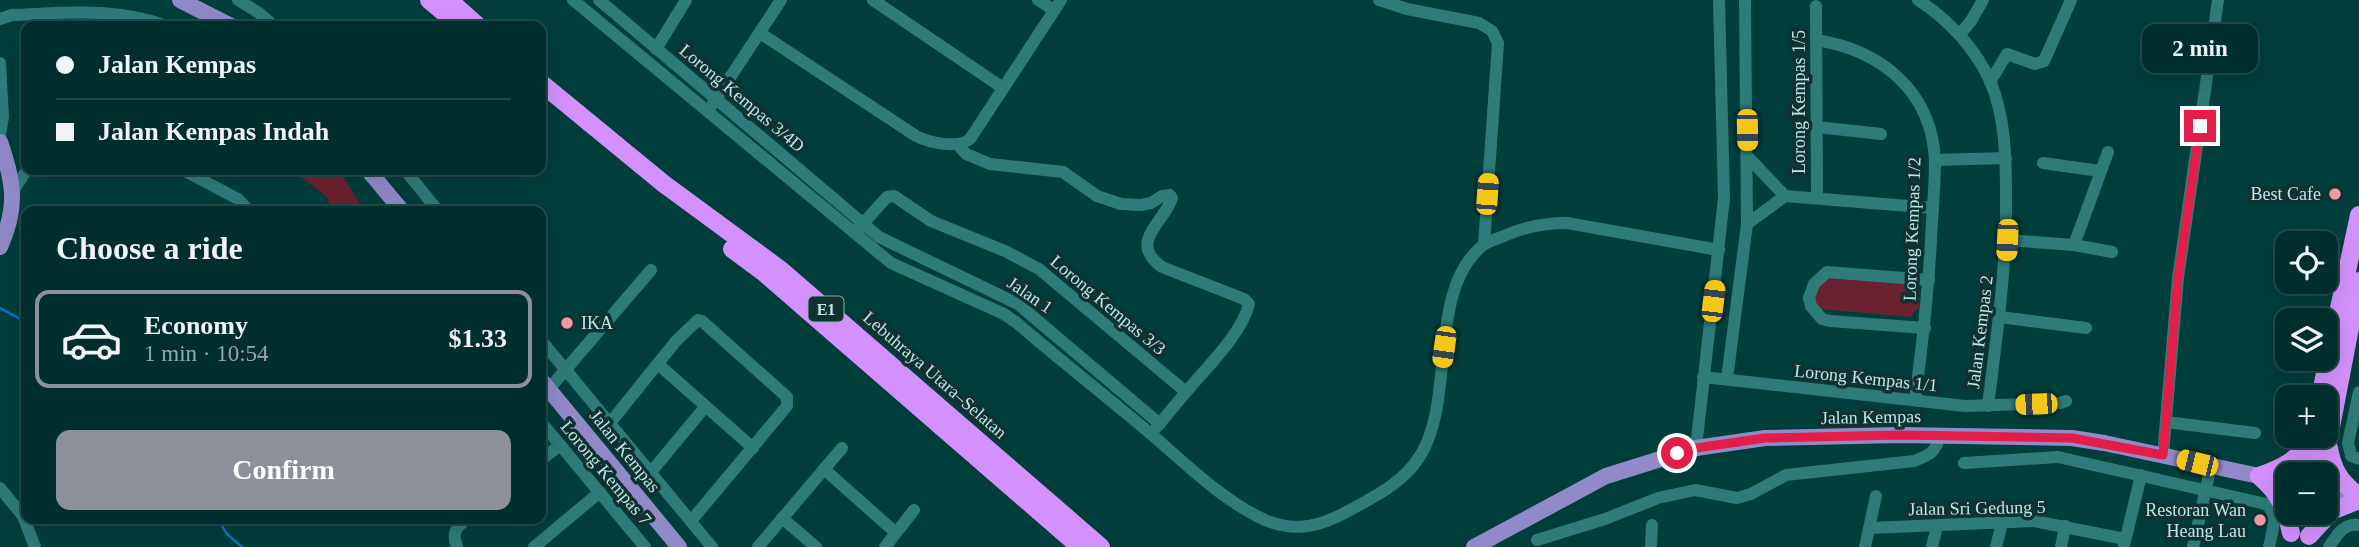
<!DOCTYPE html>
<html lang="en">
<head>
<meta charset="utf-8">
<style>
	body { margin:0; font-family:"Times New Roman",serif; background:#0a3635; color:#f1f3f6; height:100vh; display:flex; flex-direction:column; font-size:26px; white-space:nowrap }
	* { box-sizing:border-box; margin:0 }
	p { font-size:23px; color:#95a8aa }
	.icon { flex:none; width:38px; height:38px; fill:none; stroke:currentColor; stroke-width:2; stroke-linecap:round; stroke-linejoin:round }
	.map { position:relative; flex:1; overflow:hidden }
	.panel { position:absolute; left:21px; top:206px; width:525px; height:318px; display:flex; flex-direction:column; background:#002e2d; border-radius:14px; box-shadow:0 7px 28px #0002,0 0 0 2px #224a49 }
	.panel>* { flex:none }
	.top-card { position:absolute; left:21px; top:21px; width:525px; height:154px; border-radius:14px; box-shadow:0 7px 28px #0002,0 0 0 2px #224a49; display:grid; align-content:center; height:154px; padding:0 35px; background:#002e2d }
	.tools { position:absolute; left:2275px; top:231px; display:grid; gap:14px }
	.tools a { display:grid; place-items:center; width:63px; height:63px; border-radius:14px; background:#002e2d; box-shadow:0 7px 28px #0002,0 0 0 2px #224a49; font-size:35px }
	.end { position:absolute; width:32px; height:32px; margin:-16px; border:9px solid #e11d48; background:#fff; box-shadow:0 0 0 4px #fff }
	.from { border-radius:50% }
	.bubble { position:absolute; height:49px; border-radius:14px; background:#002e2d; box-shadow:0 7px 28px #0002,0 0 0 2px #224a49; font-size:23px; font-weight:700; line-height:49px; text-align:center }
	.car { position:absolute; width:21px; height:42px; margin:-21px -10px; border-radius:9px; box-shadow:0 0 5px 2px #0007; background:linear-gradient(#f5c518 24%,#345 0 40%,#f5c518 0 76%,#345 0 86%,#f5c518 0) }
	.top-card b { display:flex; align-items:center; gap:24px; height:66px; font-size:26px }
	.top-card b+b { border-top:2px solid #224a49 }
	.top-card i { width:18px; height:18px; background:#f1f3f6 }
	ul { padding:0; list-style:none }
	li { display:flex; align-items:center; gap:21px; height:98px; margin:0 14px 10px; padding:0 21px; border:4px solid #224a49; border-radius:14px }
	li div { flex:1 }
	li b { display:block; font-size:26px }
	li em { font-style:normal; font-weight:700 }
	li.active { border-color:#8c9099 }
	li>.icon { width:63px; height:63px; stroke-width:1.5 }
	h2 { padding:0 35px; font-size:32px; line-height:84px }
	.cta { display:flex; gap:14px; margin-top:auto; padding:14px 35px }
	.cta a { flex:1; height:80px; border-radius:14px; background:#8c9099; color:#fff; font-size:28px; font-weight:700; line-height:80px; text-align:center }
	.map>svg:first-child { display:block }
	.green { fill:#6c2130 }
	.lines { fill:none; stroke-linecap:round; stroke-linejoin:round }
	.stream { stroke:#0575d0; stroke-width:2.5 }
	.minor { stroke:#2e7c7a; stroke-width:12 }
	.major { stroke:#9289c9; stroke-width:16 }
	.highway { stroke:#d491fd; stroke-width:18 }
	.route { stroke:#e11d48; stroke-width:9 }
	.poi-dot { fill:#f49aa5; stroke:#103130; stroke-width:2.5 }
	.labels { text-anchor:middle; stroke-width:7; stroke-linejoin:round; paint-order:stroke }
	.shield { fill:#103130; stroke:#88b2af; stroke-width:2 }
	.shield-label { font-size:16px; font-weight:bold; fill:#bbe9e6 }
	.street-label { font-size:18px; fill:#bbe9e6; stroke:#103130 }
	.poi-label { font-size:18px; fill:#bbe9e6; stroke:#103130; text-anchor:end }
</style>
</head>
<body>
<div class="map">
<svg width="2359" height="547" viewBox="0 0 2359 547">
	<rect width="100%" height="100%" fill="#003e3c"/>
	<g class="green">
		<path d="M291,170H339L365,212H332L327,197Z"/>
		<path d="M1826,276L1915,285L1920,291L1919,307L1910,317L1821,309L1812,298Z"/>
	</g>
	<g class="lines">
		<g class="stream">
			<path d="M0,308L26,322"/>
			<path d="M219,520L226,533L242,547"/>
		</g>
		<g class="minor">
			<path d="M238,0L259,13L274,26"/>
			<path d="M573,0L891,263L1004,314L1017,323C1061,361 1107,397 1151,434C1187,465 1222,500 1265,520C1296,533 1322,526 1350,510C1376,496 1404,482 1420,456C1456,399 1427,292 1482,246C1488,241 1498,239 1506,235C1525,227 1546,223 1567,223L1719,250"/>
			<path d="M599,0L879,237L1018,304L1160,424"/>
			<path d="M873,0L1003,88"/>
			<path d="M1038,0L1054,10"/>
			<path d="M1379,0L1407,9L1479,23L1492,31L1498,43L1484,244"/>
			<path d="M1918,0C1949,20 1976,49 1991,83C2005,118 2006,156 2006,193C2007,265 1997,334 1988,406"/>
			<path d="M1816,6L1817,198"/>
			<path d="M0,19L12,15C67,13 115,7 167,26"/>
			<path d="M760,33L916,136C930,143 958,149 970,139L1061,0"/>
			<path d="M1960,34L1971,21L1983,0"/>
			<path d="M1816,40C1881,50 1932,91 1935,161C1935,188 1932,215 1931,241C1928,294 1922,347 1915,400"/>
			<path d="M656,49L686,0"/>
			<path d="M0,63L3,117L0,135"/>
			<path d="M1990,82L2007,54L2035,64L2044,61L2071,0"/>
			<path d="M712,105L781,0"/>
			<path d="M1817,127L1881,134"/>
			<path d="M958,145L966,154L990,164L1063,172L1097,196L1121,204L1141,205L1151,203L1162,196L1170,195L1172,198C1165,222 1127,242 1162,267L1244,299L1249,304C1242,334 1205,369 1186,392"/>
			<path d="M1747,156L1785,196"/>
			<path d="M1935,160L2006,158"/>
			<path d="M2043,163L2100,171"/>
			<path d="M183,170L238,199L250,212"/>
			<path d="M405,170L439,212"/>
			<path d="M13,191L27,170"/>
			<path d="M1747,224L1785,196L1933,208"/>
			<path d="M859,228L887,197L894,196L931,221L1005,251L1039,269L1186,392L1156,428"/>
			<path d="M2007,240L2074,245L2112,252"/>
			<path d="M2074,245L2108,152"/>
			<path d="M2000,317L2086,328"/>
			<path d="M1925,328L1830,321L1822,319L1811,306L1809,298L1814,284L1827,272L1929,280"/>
			<path d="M541,340L712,547"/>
			<path d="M658,364L753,448"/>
			<path d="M1703,377L1965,406L2060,403L2066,401"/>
			<path d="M1727,379L1747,224L1745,0"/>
			<path d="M549,389L651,270"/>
			<path d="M2359,392L2348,443L2351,456L2359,459"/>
			<path d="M541,422L645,547"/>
			<path d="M2166,422L2255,433"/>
			<path d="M610,423L676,341L698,320L702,321L787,397V406L691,521"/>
			<path d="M1696,448L1724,198L1719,0"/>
			<path d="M2163,455L2178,278L2218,0"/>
			<path d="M541,460L560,445"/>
			<path d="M1964,463L2058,457L2266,504C2279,515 2272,532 2269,547"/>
			<path d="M824,469L896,533"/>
			<path d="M651,472L705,407"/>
			<path d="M0,488L23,516L35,547"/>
			<path d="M782,518L816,547"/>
			<path d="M1870,528L2034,521L2125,539"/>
			<path d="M1537,540L1605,519L1658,498L1695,490L1737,498L1751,494L1786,475L1914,461C1930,455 1936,452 1940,435"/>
			<path d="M2124,546L2141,475"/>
			<path d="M457,547C452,534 455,528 466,520"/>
			<path d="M534,547L600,492"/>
			<path d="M758,547L842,448"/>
			<path d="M885,547L914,510"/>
			<path d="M1651,547L1652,525"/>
			<path d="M1865,547L1876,496"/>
			<path d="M1932,547L1937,526"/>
			<path d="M1996,547L2002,523"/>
			<path d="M2061,547L2065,526"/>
			<path d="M2193,547L2211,466"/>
			<path d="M2329,547C2337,535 2343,523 2359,525"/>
		</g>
		<g class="major">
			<path d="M180,0L231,26"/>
			<path d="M0,142C14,182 18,207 0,247"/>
			<path d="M368,170L403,212"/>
			<path d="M541,380L679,547"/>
			<path d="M2326,490L2359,498"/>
			<path d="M1474,547L1606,476L1696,448L1765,438L1900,435L2072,438L2104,443L2287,482"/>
		</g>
		<g class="highway">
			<path d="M429,0L460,26"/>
			<path d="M449,0L478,26"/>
			<path d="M541,83L664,184L781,270L1101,547"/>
			<path d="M732,249L763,272L1080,547"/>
			<path d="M2320,397L2359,215"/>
			<path d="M2329,448C2333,470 2340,482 2359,496"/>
			<path d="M2304,474L2310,446"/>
			<path d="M2322,474L2359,281"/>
			<path d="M2291,533C2286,509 2279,493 2259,476C2284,467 2296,461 2311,439"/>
			<path d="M2309,536L2332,511L2359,500"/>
		</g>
	</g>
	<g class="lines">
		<path class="route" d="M1677,453L1696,448L1765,438L1900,435L2072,438L2163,455L2178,278L2200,126"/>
	</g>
	<g class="poi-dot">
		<circle cx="2335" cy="194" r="7"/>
		<circle cx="567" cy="323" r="7"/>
		<circle cx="2260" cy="520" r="7"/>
	</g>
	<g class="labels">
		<rect class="shield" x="808.5" y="296.5" width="35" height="25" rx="5"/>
		<g class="shield-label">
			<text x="826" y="315">E1</text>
		</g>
		<g class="street-label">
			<text transform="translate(742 98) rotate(40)" y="6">Lorong Kempas 3/4D</text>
			<text transform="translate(1799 102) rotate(-90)" y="6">Lorong Kempas 1/5</text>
			<text transform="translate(1912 229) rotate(-88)" y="6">Lorong Kempas 1/2</text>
			<text transform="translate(1030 295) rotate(34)" y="6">Jalan 1</text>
			<text transform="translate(1108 305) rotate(40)" y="6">Lorong Kempas 3/3</text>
			<text transform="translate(1980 332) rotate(-83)" y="6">Jalan Kempas 2</text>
			<text transform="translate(935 375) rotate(41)" y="6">Lebuhraya Utara–Selatan</text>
			<text transform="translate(1866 378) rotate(6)" y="6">Lorong Kempas 1/1</text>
			<text transform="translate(1871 417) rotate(-1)" y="6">Jalan Kempas</text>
			<text transform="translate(625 451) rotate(51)" y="6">Jalan Kempas</text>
			<text transform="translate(606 473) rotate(50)" y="6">Lorong Kempas 7</text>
			<text transform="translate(1977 508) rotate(-1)" y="6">Jalan Sri Gedung 5</text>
		</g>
		<g class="poi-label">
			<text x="2321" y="200">Best Cafe</text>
			<text x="581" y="329" text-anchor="start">IKA</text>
			<text x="2246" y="516">Restoran Wan<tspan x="2246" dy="21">Heang Lau</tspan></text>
		</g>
	</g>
</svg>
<div class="tools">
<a><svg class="icon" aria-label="locate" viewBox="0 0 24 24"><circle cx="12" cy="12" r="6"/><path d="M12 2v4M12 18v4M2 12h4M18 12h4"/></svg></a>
<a><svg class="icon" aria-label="layers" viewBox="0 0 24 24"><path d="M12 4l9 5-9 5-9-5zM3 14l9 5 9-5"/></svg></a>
<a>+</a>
<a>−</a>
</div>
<i class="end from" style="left:1677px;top:453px"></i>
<i class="end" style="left:2200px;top:126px"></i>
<div class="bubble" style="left:2142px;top:24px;width:116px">2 min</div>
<i class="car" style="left:1747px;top:130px;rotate:179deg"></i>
<i class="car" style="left:1487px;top:194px;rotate:4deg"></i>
<i class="car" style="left:2007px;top:240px;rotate:183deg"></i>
<i class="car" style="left:1713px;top:301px;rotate:7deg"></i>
<i class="car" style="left:1444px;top:347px;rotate:188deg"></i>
<i class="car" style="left:2036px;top:404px;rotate:268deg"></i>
<i class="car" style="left:2197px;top:463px;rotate:284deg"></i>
<div class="top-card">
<b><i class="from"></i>Jalan Kempas</b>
<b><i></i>Jalan Kempas Indah</b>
</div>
<section class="panel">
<h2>Choose a ride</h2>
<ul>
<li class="active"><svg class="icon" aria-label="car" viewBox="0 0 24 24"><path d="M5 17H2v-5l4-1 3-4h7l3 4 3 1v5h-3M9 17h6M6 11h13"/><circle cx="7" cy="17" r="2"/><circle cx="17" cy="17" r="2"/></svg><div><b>Economy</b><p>1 min · 10:54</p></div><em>$1.33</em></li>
</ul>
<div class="cta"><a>Confirm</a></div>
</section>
</div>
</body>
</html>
